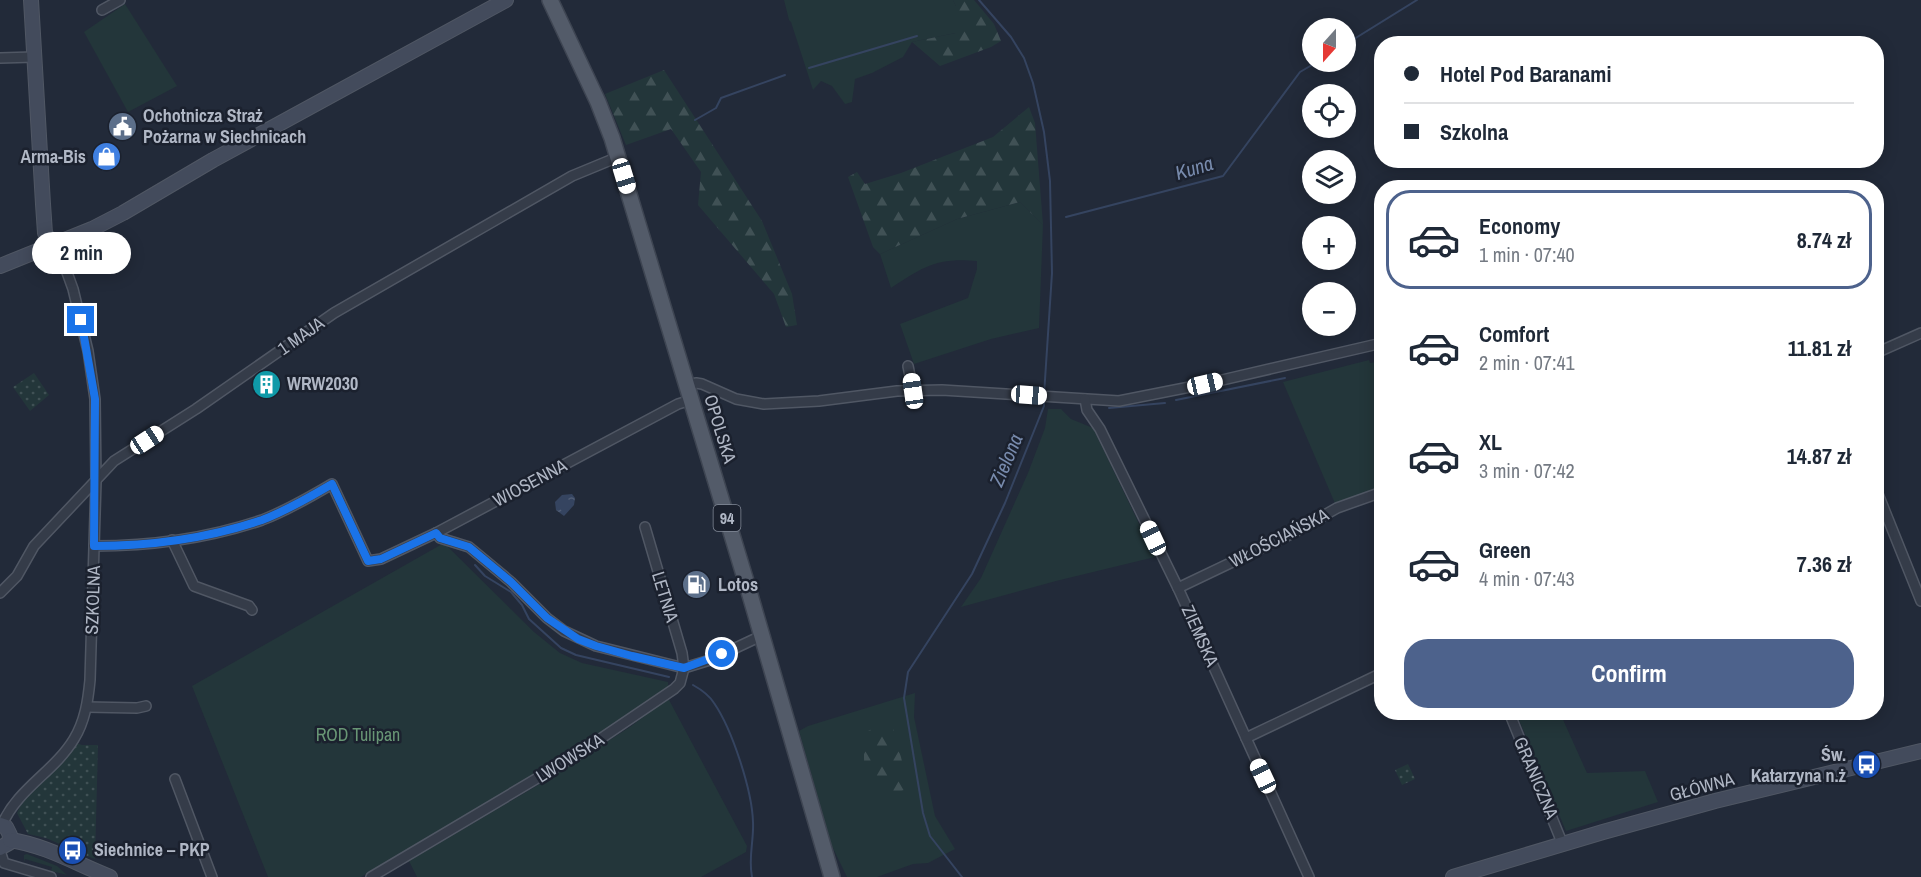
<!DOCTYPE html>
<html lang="en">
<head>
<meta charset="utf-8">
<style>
	body { margin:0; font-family:"Archivo Narrow",sans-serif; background:#f6f6f7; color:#1f2937; height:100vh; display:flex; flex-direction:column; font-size:22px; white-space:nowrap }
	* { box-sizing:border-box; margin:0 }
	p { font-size:20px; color:#747a83 }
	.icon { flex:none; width:33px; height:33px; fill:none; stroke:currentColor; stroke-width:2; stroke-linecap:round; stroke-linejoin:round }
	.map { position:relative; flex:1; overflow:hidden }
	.sheet { position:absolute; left:1374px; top:180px; width:510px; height:540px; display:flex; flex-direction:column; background:#fff; border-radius:24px; box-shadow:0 3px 15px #0003 }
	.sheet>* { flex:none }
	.hud { position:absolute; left:1374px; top:36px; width:510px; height:132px; border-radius:24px; box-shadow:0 3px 15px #0003; display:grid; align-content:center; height:132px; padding:0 30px; background:#fff }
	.needle { width:39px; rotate:201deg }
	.tools { position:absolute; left:1302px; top:18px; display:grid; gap:12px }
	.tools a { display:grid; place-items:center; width:54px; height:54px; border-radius:50%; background:#fff; box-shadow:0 3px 15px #0003; font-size:30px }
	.end { position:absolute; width:27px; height:27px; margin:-14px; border:8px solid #1a73e8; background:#fff; box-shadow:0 0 0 3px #fff }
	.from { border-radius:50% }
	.bubble { position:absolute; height:42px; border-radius:21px; background:#fff; box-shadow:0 3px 15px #0003; font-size:20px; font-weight:800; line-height:42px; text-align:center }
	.car { position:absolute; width:18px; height:36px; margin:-18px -9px; border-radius:8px; box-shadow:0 0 4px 2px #0007; background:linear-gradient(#fff 24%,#345 0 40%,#fff 0 76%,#345 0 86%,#fff 0) }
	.hud b { display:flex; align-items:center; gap:21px; height:57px; font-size:22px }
	.hud b+b { border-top:2px solid #e0e1e3 }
	.hud i { width:15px; height:15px; background:#1f2937 }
	ul { padding:10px 0 0; list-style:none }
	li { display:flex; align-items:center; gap:18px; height:99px; margin:0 12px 9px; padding:0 18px; border:3px solid transparent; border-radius:24px }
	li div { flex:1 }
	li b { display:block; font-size:22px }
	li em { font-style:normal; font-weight:800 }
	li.current { border-color:#4d628c }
	li>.icon { width:54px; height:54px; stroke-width:1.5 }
	.primary-button { display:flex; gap:12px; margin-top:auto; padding:12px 30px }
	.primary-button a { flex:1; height:69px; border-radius:24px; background:#4d628c; color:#fff; font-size:24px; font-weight:800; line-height:69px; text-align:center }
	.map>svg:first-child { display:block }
	.green { fill:#23363a }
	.forest { fill:url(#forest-firs) }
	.park { fill:url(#park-dots) }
	.water { fill:url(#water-ripples) }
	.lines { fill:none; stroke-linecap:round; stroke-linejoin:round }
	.stream { stroke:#354460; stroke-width:2 }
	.street-casing { stroke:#505764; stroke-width:12 }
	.secondary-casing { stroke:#505764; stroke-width:16 }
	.primary-casing { stroke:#3e4552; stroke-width:18 }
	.street { stroke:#353c49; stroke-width:9 }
	.secondary { stroke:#434b5c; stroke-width:14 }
	.primary { stroke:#535b69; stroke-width:15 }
	.route { stroke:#1a73e8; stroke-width:8 }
	.labels { text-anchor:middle; stroke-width:5; stroke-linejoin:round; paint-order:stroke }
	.shield { fill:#1b212e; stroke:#838a98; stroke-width:1.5 }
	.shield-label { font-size:16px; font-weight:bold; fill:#b0b7c5 }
	.poi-label { font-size:18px; font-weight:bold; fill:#b0b7c5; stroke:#1b212e; text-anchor:start }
	.street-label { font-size:18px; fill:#b0b7c5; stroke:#1b212e }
	.park-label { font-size:18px; fill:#689675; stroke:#1b212e }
	.water-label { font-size:20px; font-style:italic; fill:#788bad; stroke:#1b212e }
</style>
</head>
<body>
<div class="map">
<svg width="1921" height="877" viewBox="0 0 1921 877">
	<defs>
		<pattern id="forest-firs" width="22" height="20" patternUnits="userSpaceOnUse" patternTransform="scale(1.5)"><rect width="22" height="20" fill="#23363a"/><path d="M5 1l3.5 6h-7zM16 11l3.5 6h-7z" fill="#405155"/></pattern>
		<pattern id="park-dots" width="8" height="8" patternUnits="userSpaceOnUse" patternTransform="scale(1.5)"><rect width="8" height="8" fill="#23363a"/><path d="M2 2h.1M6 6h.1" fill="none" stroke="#405155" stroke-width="1.8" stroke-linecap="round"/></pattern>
		<pattern id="water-ripples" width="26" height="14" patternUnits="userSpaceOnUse" patternTransform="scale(1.5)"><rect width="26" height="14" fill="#354460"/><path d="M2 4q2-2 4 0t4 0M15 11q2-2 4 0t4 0" fill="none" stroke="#505d75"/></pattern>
	</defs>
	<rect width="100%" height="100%" fill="#222a39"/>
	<g class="green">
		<path d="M784,0H953L956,6V33L912,42L903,57L872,73L855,79L852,102L845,104L832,86L821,81L813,90L791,22L789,20Z"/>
		<path d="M125,4L177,86L128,112L84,32Z"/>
		<path d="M1020,202L1043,225L1039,328L991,339L914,364L900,324L968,298L977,269V261C938,257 922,267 891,288L880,254L957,219Z"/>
		<path d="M1369,360L1370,363L1381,361V489L1337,508L1283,382Z"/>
		<path d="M1048,409H1061L1071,419L1093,428L1155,557L1056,581L961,607L981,578L1028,473L1045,428Z"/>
		<path d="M444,543L534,632L560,653L582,663L668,682V687L572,753L361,877H268L192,686Z"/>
		<path d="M915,693L914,717L935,816L955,849L928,863L913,864L877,877H847L831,844L799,731L808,726Z"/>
		<path d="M668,698L747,846L746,852L701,877H417L409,861L555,775L630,727Z"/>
		<path d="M1516,713H1560L1587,773L1645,771L1658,802L1566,831Z"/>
		<path d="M27,854L57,866L67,875L51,871L52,867L25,859L24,862V855Z"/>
	</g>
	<g class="forest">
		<path d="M953,0H974L994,24L1001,41L991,47L940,66L912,42L956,33V6Z"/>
		<path d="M664,70L762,221L792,294L797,325L786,327L774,294L698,205L701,172L671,129L626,145L605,94Z"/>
		<path d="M1029,107L1035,123L1043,225L1020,202L957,219L880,254L873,247L848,177L857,172L865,184L901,173L993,137Z"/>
		<path d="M891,719L909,788L899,792L873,793C862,775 863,752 866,732Z"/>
	</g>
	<g class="park">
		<path d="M34,373L49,395L30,411L13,387Z"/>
		<path d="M76,743L82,745H98L95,859L74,851L75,848L63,843L62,845L46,838L28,834L17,813C29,784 59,768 76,743Z"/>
		<path d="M1408,764L1415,779L1402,785L1395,770Z"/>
	</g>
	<path class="water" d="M572,494L575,498L574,505L564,516L556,510L555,502L562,495Z"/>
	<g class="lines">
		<g class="stream">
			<path d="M979,0L1011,37L1024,58L1033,83L1044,132L1050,181L1052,273L1044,395"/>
			<path d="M1346,44L1417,0"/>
			<path d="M809,68L917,36"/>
			<path d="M695,120L716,108L721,98L785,75"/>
			<path d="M1066,217L1223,176L1300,72L1317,62"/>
			<path d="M1176,400L1285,378"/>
			<path d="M1109,408L1165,403"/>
			<path d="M475,565L485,576L511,592L522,605L529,619L561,648L576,655L669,677"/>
			<path d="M693,685C702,690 709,695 714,703C732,729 752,790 753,822C754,841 748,858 752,877"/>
			<path d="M962,877L930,836L923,813L904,698L908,672L972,574L1005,503L1044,406V401"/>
		</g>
		<defs>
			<g id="street">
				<path d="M102,10L120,0"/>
				<path d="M0,58L34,57"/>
				<path d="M1876,353L1921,333"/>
				<path d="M908,366L913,391"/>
				<path d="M687,386L696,383L702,384L736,399L764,404L819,401L897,391L942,390L1119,401L1205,384L1382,343"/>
				<path d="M1085,399L1087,410L1100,429L1178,588L1309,877"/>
				<path d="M1876,489L1921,601"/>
				<path d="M436,533L440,538L469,547L511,582L547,618L564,631L596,646L684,668L710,660L761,636"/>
				<path d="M172,540L194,586L249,606L252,610"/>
				<path d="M94,546C150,546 209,538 262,520C286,511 310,497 332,484L368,561L381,559L436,533L678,404L691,400"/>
				<path d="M1178,588L1293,533L1337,508L1382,492"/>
				<path d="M0,593L17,576L34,546L114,461L196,409L334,313L572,176L618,157"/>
				<path d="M87,707L137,708L146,706"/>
				<path d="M1509,712L1563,845"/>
				<path d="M1246,738L1382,673"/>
				<path d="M175,779L212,877"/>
				<path d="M2,825C17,789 54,772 74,739C85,721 88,701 90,680L96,481L95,399L88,351L73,289L61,256L52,245"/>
				<path d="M0,851L4,863L51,877"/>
				<path d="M371,877L578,754L674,689L680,683L684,668L682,653L645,527"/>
			</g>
			<g id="secondary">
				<path d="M31,0L43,204L45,233L52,245"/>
				<path d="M0,266L92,229L123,213L213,160L506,0"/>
				<path d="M0,825L6,827L10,835L9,843L0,848"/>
				<path d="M10,840C45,845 77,864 110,877"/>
				<path d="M1453,877L1603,832L1715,801L1921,751"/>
			</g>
			<path id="primary" d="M550,0L598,102L612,138L748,588L832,877"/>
		</defs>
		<use href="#street" class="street-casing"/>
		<use href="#secondary" class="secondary-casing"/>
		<use href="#primary" class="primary-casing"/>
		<use href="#street" class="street"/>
		<use href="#secondary" class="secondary"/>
		<use href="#primary" class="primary"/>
	</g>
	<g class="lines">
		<path class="route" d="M81,320L95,399L94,546C150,546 209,538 262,520C286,511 310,497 332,484L368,561L381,559L436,533L440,538L469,547L511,582L547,618L578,639L596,646L632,656L684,668L722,654"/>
	</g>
	<defs>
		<symbol id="civic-disc" viewBox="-11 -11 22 22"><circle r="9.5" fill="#5c6f8a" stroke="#1b212e"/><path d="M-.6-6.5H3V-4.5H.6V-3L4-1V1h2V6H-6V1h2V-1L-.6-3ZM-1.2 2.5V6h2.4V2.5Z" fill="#fff"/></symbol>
		<symbol id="shop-disc" viewBox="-11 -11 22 22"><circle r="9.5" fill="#3f7fe0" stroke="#1b212e"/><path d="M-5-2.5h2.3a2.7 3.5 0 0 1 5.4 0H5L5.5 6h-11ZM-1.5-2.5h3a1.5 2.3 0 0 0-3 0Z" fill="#fff"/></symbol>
		<symbol id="building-disc" viewBox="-11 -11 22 22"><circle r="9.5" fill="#0f9aa8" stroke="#1b212e"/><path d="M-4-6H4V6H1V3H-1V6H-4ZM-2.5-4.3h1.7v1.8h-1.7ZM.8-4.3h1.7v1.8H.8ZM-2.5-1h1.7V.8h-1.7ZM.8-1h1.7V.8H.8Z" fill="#fff"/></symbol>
		<symbol id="fuel-disc" viewBox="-11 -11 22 22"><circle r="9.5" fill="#5c6f8a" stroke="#1b212e"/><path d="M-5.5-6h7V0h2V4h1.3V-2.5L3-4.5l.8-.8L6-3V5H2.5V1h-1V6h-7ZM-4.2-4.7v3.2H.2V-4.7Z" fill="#fff"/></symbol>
		<symbol id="bus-disc" viewBox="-11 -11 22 22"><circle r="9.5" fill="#1a4fb4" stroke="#1b212e"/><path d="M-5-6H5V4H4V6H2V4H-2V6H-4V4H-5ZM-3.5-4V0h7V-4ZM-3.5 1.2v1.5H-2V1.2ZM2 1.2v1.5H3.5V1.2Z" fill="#fff"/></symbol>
	</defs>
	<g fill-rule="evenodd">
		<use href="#civic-disc" x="106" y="110" width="33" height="33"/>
		<use href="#shop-disc" x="90" y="140" width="33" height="33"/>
		<use href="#building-disc" x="250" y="368" width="33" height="33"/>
		<use href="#fuel-disc" x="680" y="568" width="33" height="33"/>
		<use href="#bus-disc" x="1850" y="748" width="33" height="33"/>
		<use href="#bus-disc" x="56" y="834" width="33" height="33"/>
	</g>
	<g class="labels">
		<rect class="shield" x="713.5" y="505" width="27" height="26" rx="4.5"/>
		<g class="shield-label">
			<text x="727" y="524">94</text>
		</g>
		<g class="poi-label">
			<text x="143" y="122">Ochotnicza Straż<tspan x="143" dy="21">Pożarna w Siechnicach</tspan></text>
			<text x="86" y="163" text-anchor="end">Arma-Bis</text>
			<text x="287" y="390">WRW2030</text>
			<text x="718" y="591">Lotos</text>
			<text x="1846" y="761" text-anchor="end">Św.<tspan x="1846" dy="21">Katarzyna n.ż</tspan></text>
			<text x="94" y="856">Siechnice – PKP</text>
		</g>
		<g class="street-label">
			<text transform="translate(301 336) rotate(-35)" y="6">1 MAJA</text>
			<text transform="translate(720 429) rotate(73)" y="6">OPOLSKA</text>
			<text transform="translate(530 483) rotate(-28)" y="6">WIOSENNA</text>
			<text transform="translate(1279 538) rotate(-27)" y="6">WŁOŚCIAŃSKA</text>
			<text transform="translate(665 597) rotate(73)" y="6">LETNIA</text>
			<text transform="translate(93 600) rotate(-88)" y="6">SZKOLNA</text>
			<text transform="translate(1200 636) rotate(66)" y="6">ZIEMSKA</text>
			<text transform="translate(570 758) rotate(-32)" y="6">LWOWSKA</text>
			<text transform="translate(1536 778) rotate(67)" y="6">GRANICZNA</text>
			<text transform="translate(1702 787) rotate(-15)" y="6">GŁÓWNA</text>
		</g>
		<g class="park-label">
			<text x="358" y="741">ROD Tulipan</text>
		</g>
		<g class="water-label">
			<text transform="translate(1194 168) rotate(-17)" y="7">Kuna</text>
			<text transform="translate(1006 460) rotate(-67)" y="7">Zielona</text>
		</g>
	</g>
</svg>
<div class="tools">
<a><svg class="needle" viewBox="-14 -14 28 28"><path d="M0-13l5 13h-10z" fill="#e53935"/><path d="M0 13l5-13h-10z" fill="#747a83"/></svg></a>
<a><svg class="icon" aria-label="locate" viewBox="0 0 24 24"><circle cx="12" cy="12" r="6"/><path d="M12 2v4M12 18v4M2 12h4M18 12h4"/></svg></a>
<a><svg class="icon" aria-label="layers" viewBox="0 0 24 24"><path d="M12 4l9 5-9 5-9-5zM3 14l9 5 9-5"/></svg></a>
<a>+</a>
<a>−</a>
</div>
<i class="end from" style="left:722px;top:654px"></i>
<i class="end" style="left:81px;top:320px"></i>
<div class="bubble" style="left:32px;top:232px;width:99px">2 min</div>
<i class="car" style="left:624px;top:176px;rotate:163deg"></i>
<i class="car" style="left:1205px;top:384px;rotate:77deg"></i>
<i class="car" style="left:913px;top:391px;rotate:352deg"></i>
<i class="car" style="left:1029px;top:395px;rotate:94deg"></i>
<i class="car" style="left:147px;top:440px;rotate:57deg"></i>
<i class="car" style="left:1153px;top:538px;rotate:335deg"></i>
<i class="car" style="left:1263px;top:776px;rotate:335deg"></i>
<div class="hud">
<b><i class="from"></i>Hotel Pod Baranami</b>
<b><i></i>Szkolna</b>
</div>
<section class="sheet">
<ul>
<li class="current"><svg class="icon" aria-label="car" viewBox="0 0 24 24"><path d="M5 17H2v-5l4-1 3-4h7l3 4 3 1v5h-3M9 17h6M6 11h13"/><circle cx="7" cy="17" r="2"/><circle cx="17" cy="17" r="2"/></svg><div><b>Economy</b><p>1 min · 07:40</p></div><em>8.74 zł</em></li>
<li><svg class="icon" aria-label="car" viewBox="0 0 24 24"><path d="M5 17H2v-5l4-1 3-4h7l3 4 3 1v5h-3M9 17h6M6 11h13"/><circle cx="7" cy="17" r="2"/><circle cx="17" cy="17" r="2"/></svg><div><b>Comfort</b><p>2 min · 07:41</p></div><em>11.81 zł</em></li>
<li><svg class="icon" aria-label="car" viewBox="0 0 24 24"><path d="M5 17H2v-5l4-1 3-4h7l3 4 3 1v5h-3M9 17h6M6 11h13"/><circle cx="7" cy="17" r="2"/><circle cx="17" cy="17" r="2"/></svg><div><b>XL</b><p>3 min · 07:42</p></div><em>14.87 zł</em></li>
<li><svg class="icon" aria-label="car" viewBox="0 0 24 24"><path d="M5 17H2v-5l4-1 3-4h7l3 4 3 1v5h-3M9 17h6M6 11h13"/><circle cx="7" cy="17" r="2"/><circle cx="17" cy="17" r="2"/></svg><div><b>Green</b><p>4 min · 07:43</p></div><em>7.36 zł</em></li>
</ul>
<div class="primary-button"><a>Confirm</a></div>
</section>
</div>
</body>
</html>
